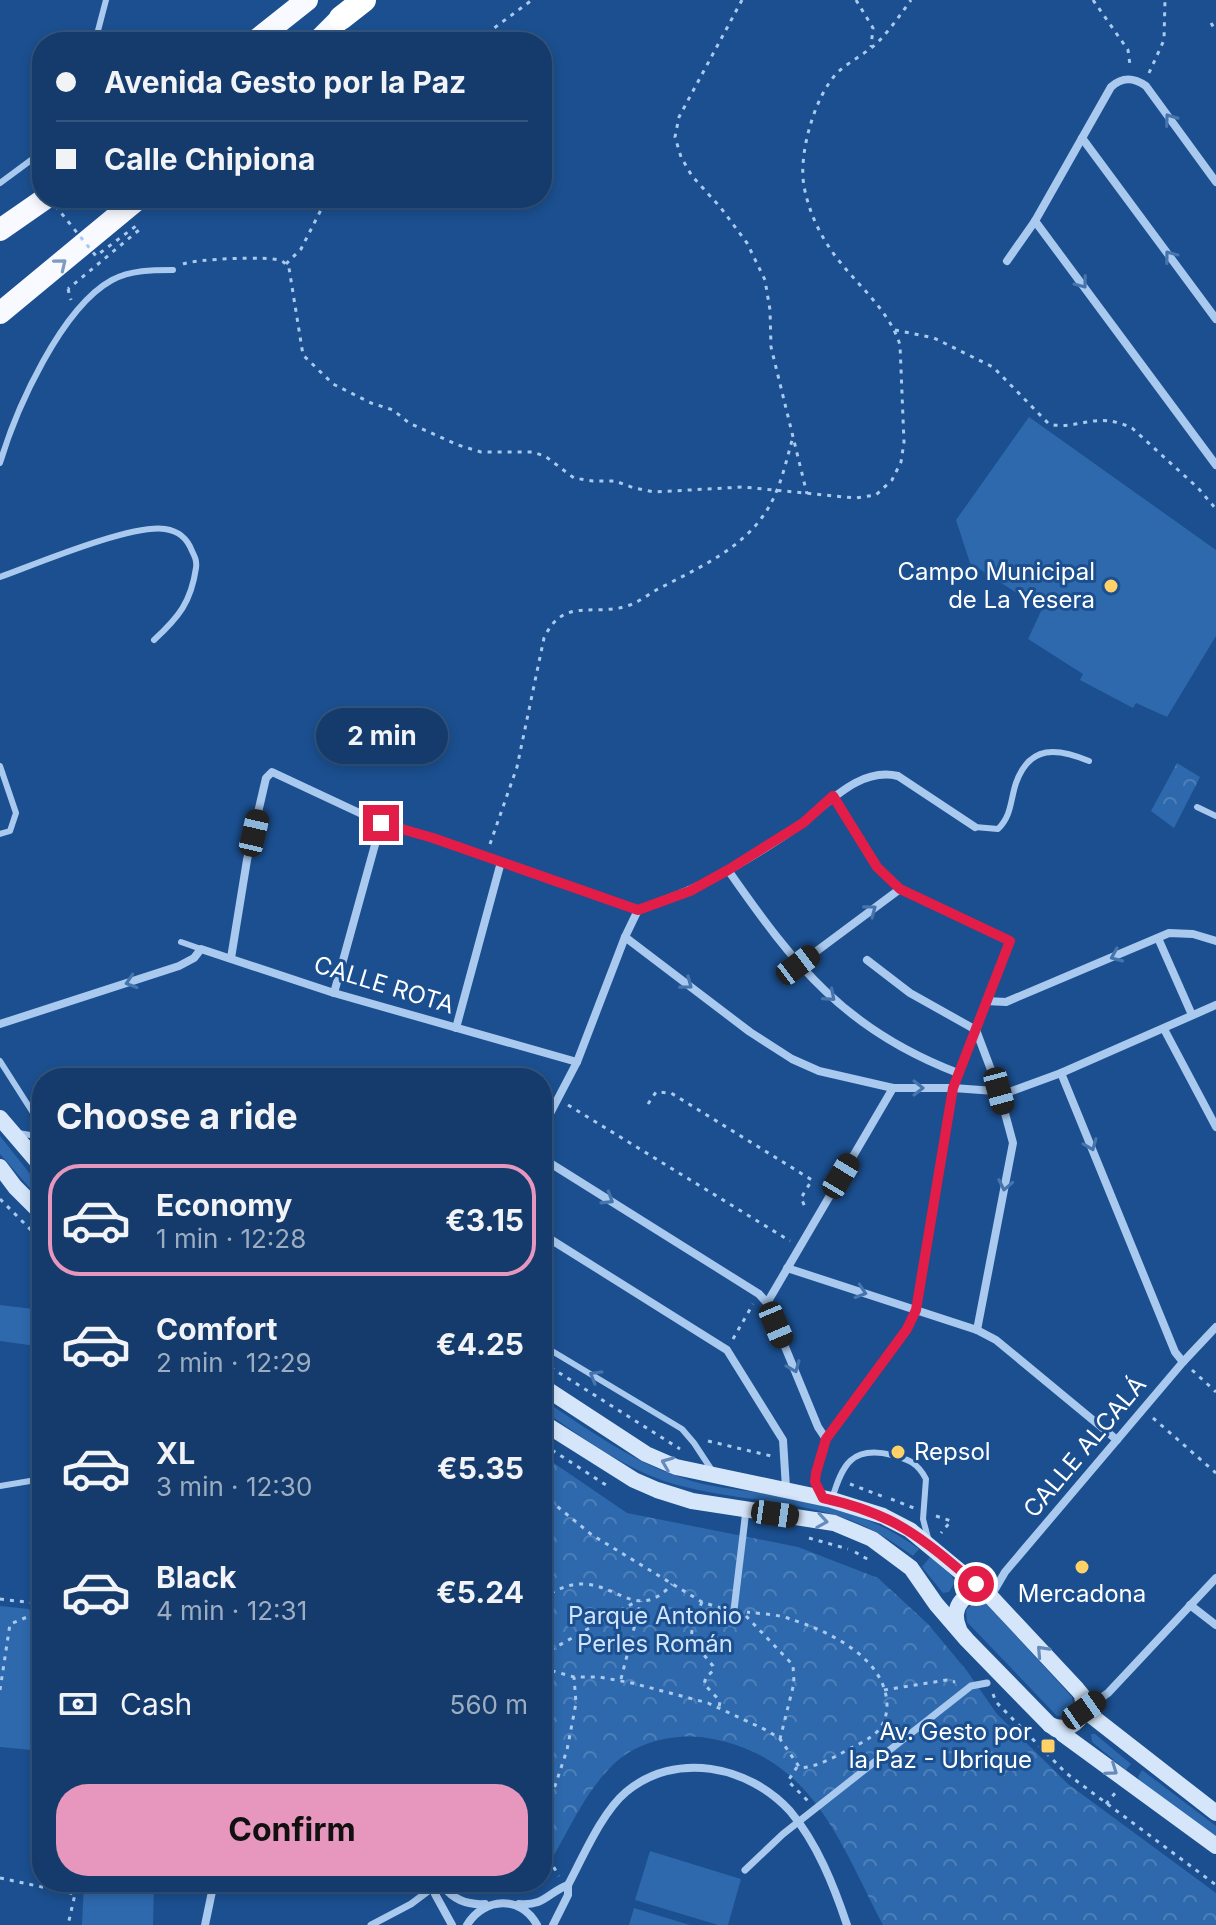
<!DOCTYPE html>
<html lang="en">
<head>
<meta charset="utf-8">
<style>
	body { margin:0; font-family:Inter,sans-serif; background:#214673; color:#f1f3f6; height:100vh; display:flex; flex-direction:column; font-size:30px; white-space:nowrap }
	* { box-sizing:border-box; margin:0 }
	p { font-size:26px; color:#9dadc1 }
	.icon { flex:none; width:44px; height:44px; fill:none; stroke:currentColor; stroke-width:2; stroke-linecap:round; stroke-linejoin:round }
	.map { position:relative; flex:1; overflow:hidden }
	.sheet { position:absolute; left:32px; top:1068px; width:520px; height:824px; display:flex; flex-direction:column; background:#143b6b; border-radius:32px; box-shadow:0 4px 12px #0003,0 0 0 2px #33557e }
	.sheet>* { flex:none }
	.hud { position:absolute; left:32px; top:32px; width:520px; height:176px; border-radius:32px; box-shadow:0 4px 12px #0003,0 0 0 2px #33557e; display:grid; align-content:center; height:176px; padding:0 24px; background:#143b6b }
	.end { position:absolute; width:36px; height:36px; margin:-18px; border:10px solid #e11d48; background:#fff; box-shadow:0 0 0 4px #fff }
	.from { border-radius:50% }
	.bubble { position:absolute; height:56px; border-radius:28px; background:#143b6b; box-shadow:0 4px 12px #0003,0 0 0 2px #33557e; font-size:26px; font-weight:700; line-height:56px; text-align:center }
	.car { position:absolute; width:24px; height:48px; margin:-24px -12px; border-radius:10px; box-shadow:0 0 6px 2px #0007; background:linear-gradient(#222 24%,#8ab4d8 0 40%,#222 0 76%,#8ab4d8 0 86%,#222 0) }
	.hud b { display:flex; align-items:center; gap:28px; height:76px; font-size:30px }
	.hud b+b { border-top:2px solid #33557e }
	.hud i { width:20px; height:20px; background:#f1f3f6 }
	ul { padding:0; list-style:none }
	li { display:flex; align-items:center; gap:24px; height:112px; margin:0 16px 12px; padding:0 8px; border:4px solid transparent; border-radius:32px }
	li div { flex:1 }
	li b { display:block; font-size:30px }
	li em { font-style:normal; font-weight:700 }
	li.active { border-color:#e797bd }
	li>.icon { width:72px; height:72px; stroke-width:1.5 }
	h2 { padding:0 24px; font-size:36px; line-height:96px }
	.pay { display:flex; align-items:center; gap:20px; height:88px; padding:0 24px; font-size:30px }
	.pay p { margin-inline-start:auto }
	.cta { display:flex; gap:16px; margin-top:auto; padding:16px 24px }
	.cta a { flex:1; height:92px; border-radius:32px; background:#e797bd; color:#111; font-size:32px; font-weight:700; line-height:92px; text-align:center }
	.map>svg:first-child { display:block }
	.grass { fill:#2e69ad }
	.forest { fill:url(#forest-crowns) }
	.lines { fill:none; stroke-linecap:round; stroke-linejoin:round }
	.path { stroke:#a9c9ee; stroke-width:3; stroke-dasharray:4 6; stroke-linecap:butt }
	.service { stroke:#a9c9ee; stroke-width:6 }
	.pedestrian { stroke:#a9c9ee; stroke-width:7 }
	.minor { stroke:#a9c9ee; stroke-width:8 }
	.secondary { stroke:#d6e6fa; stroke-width:16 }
	.trunk { stroke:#f8faff; stroke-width:22 }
	.motorway { stroke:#fff; stroke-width:24 }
	.path-bridge { stroke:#a9c9ee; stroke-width:3; stroke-dasharray:4 6; stroke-linecap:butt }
	.oneway { stroke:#4674ac }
	.oneway2 { stroke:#7e9cc1 }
	.oneway3 { stroke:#668bba }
	.route { stroke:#e11d48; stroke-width:10 }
	.poi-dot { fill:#ffd166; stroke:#1b4f8f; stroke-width:3 }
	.labels { text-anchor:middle; stroke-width:6; stroke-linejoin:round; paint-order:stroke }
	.poi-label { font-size:24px; fill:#fff; stroke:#1b4f8f; text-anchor:end }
	.street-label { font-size:24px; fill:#fff; stroke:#1b4f8f }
	.park-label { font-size:24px; fill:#cfe3fa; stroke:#1b4f8f }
</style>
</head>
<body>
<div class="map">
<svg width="1216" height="1925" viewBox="0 0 1216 1925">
	<defs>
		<pattern id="forest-crowns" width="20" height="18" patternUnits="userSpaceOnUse" patternTransform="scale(2)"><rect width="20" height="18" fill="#2e69ad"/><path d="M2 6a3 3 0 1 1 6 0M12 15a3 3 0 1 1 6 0" fill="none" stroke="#4d80b9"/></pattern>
	</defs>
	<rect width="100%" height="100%" fill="#1b4f8f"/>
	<g class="grass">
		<path d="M1029,417L1216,550V636L1167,717L1136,703L1133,708L1080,680L1083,674L1028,639L1042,609L970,563L956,520Z"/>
		<path d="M0,1136L42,1189V1202L0,1154Z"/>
		<path d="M0,1305L42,1310V1332L36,1346L0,1341Z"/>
		<path d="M542,1399C588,1429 633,1463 686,1479C706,1486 726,1488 747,1491C809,1500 867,1511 919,1549L913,1556C892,1541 869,1526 844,1518C785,1498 722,1500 664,1481C619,1465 581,1436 542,1410Z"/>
		<path d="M930,1557L951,1575L955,1582L949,1592L943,1593L922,1567Z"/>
		<path d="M980,1602L987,1604L1072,1697L1074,1708L1069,1715L1057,1716L967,1622L966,1610L972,1604Z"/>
		<path d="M0,1606L29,1609L35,1623L42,1621V1751L0,1747Z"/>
		<path d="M1091,1734H1095L1131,1764L1126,1770L1092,1742Z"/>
		<path d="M1142,1770L1216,1826V1838L1140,1781L1138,1777Z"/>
		<path d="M650,1851L741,1879L728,1925H718L635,1900Z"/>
		<path d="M84,1882L154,1885L153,1925H82Z"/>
		<path d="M634,1908L690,1925H629Z"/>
	</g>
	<g class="forest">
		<path d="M1177,763L1200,777L1174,828L1151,811Z"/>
		<path d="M542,1455L627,1513L798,1547L878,1578L928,1624L967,1671L997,1714L1068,1784L1216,1893V1925H883C838,1839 811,1752 701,1737C672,1734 638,1742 616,1762C581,1794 567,1838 542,1874Z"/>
	</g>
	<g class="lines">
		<g class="path">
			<path d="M742,0L679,117L675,137L681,157L692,176L721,208L747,243L765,280L770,310L771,347L807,494"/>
			<path d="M856,0L873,28L871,47"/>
			<path d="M1093,0L1128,50L1130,65"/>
			<path d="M1211,23L1216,31"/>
			<path d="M481,42L486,34L532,0"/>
			<path d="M1149,73L1164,40L1165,0"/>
			<path d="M35,180L32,177L42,169"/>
			<path d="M183,264C196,259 267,256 279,260C285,262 286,264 289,268L303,355L333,384L371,403L393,410L409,423L458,445L481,452H532L545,456L574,478L593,481H615L634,488L654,492L743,487L855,498L876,495L892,480L901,462L904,442L900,345C888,306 851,281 829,247C817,229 808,208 804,186C798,154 815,95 838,72C850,61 865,54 877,43C890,30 900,15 911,0"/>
			<path d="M286,264L301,249L327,198"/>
			<path d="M68,289L71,300"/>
			<path d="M895,330L934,338L993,367L1049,424C1078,431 1095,410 1132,428L1198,488L1216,509"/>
			<path d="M490,844L517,767L544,638C564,595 595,618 630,605C641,601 651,592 662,587C708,563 757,542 777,490C784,473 788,454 793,437"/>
			<path d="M648,1104L656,1092L671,1093L812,1180L801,1198L806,1209"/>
			<path d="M568,1105L790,1241"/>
			<path d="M0,1199L42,1241"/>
			<path d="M733,1339L753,1304"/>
			<path d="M542,1362L680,1449"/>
			<path d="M1192,1370L1216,1392"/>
			<path d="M1153,1418L1216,1473"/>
			<path d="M708,1441L771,1456"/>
			<path d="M552,1450L606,1485"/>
			<path d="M850,1484L884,1497"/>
			<path d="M542,1494L592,1535L702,1602L724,1609"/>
			<path d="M891,1499L914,1508"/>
			<path d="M936,1516L951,1521L941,1533"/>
			<path d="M809,1538L848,1549"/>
			<path d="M855,1552L869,1560"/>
			<path d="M542,1598C555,1591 568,1583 584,1584C619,1586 640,1621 672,1584"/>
			<path d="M0,1599L42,1604"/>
			<path d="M702,1602L693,1622L691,1639L713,1666V1671L706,1677L704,1684L720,1701L719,1708"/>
			<path d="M746,1616L793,1665L794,1683L780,1739"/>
			<path d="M542,1655L637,1601"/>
			<path d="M542,1668L574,1677H599L632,1683L708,1703L768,1731L780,1739L800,1768C820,1767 839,1754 857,1745C875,1736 887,1727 887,1704C885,1657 828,1631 790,1619C777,1614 761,1614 747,1612"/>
			<path d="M621,1679L641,1601"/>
			<path d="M0,1690L10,1624L42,1611"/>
			<path d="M884,1690L947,1680L955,1682"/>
			<path d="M993,1694L996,1702L1066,1773L1216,1885"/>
			<path d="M797,1767L788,1781L808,1801"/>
			<path d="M1106,1804L1116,1792"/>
			<path d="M542,1825L567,1750L576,1703L574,1677"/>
			<path d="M542,1840L544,1851L559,1876"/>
			<path d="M0,1878L75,1894L68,1925"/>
		</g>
		<g class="service">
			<path d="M95,42L106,0"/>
			<path d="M0,183L42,152"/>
			<path d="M0,463C16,409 61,308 112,280C131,270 152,270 173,270"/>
			<path d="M0,577C36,564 131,524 165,529C179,531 187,538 192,551C195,557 197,561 196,568C191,602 179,617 154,640"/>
			<path d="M0,766L16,813L10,831L0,834"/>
			<path d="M1197,807L1216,816"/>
			<path d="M975,827L998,829C1012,815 1010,801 1016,783C1030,744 1058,748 1089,761"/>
			<path d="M181,942L201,949"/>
			<path d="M0,1061L42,1127"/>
			<path d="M18,1133L42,1137"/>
			<path d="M542,1345L682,1429L694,1443L713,1472"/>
			<path d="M0,1486L42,1479"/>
			<path d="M832,1499C842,1465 852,1445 892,1455C908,1459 918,1463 926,1479L923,1519L928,1538"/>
		</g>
		<g class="pedestrian">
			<path d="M734,1610L746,1510"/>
			<path d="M745,1870L783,1834L971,1686L987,1683"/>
			<path d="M371,1925L411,1904L435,1886"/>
		</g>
		<g class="minor">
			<path d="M1082,138L1216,319"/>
			<path d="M1035,221L1216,465"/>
			<path d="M1007,261L1035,221L1111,87C1122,77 1133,77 1146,86L1216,182"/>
			<path d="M728,870C795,966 845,1030 958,1073"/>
			<path d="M625,937L750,1032L792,1059L819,1071L893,1088H953L1009,1092L1061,1073L1216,1005"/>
			<path d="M1158,938L1192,1015"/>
			<path d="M231,958L247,860L266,778L272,772L381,823L433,838L638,910"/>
			<path d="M867,960L910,993L976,1030L999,1091L1013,1143L977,1330"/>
			<path d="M798,965L900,889"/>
			<path d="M334,993L381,823"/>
			<path d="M986,1001L1006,1002L1169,933L1193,934L1216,941"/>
			<path d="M0,1024L179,966L194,958L201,949L334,993L577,1062"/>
			<path d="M456,1028L501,862"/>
			<path d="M1164,1029L1216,1127"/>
			<path d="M1061,1073L1175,1352L1183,1362"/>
			<path d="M542,1129L577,1062L625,937L638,910C670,898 700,887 729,870C754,855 780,840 802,823C830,802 860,767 898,776L975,827"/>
			<path d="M542,1158L759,1294L767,1303L818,1427L826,1439"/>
			<path d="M542,1234L727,1350L783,1440L786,1488"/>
			<path d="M787,1268L977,1330L996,1340L1117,1440"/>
			<path d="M767,1303L893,1088"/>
			<path d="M822,1498L815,1482L816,1473L826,1439L907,1329L916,1310L953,1088L1010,941L900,889L877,867L833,796"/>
			<path d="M991,1596L1005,1572L1183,1362L1216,1327"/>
			<path d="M1190,1605L1216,1625"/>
			<path d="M1085,1709L1108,1693L1216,1578"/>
			<path d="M433,1883L435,1894L452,1925"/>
			<path d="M435,1886L444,1887C454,1900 469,1905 485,1904"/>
			<path d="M519,1904C545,1906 547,1893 568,1885"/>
			<path d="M205,1925L214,1882"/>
			<path d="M467,1925C484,1897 521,1895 537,1925"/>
			<path d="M553,1925L568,1895V1885C583,1857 602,1812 626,1792C675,1751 748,1765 790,1811C817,1843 834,1886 847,1925"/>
		</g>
		<g class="secondary">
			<path d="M0,1118L42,1167"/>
			<path d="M0,1167L15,1187L42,1214"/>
			<path d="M542,1386L646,1454L676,1467L832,1500L883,1516L910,1530L991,1597L1077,1689L1082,1695L1084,1710L1216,1813"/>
			<path d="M542,1422L634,1480L657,1490L692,1501L834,1523L872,1539L911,1568L936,1604L967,1640L1049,1724L1216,1846"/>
			<path d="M959,1629C949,1607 966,1587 989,1595"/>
			<path d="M1050,1725C1066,1732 1078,1725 1084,1710"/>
		</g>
		<g class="trunk">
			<path d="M254,42L307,0"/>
			<path d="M317,42L341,18"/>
			<path d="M0,230L46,198"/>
			<path d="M0,313L139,198"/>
		</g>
		<path class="motorway" d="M341,18L364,0"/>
		<path class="path-bridge" d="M49,198L96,256L136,226L139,230L68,289"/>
	</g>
	<defs><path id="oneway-chevron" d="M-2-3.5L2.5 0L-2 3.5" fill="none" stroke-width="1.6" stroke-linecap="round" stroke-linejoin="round" transform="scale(2)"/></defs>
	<g class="oneway">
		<use href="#oneway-chevron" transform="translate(1170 119) rotate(-126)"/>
		<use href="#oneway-chevron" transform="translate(1170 256) rotate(-127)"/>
		<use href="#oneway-chevron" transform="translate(1082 283) rotate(53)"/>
		<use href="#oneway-chevron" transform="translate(871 910) rotate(-37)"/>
		<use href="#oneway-chevron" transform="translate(1116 956) rotate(157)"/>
		<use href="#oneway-chevron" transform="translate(131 982) rotate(162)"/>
		<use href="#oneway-chevron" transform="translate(687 984) rotate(37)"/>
		<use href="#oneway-chevron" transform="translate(830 996) rotate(41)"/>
		<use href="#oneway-chevron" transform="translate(918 1088)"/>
		<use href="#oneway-chevron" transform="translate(1091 1145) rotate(68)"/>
		<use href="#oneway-chevron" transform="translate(1005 1185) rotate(101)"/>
		<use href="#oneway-chevron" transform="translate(608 1199) rotate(32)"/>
		<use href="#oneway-chevron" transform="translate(861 1292) rotate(18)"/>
		<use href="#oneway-chevron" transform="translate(794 1367) rotate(68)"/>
		<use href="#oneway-chevron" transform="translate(595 1376) rotate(-150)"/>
	</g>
	<use class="oneway2" href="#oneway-chevron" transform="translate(61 264) rotate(-39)"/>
	<g class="oneway3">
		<use href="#oneway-chevron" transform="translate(667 1463) rotate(-158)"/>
		<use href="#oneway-chevron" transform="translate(822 1521) rotate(9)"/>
		<use href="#oneway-chevron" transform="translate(1042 1651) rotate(-133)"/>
		<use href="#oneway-chevron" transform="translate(1112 1770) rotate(35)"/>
	</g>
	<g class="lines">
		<path class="route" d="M381,823L433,838L638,910L690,891L728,870L803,823L833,796L877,867L900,889L1010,941L953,1088L916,1310L907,1329L826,1439L816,1473L815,1482L823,1498C895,1514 921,1537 976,1584"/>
	</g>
	<g class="poi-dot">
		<circle cx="1111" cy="586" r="8"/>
		<circle cx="898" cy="1452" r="8"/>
		<circle cx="1082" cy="1567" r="8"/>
		<rect x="1040" y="1738" width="16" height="16" rx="4"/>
	</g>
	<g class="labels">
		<g class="poi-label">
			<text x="1095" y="580">Campo Municipal<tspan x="1095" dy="28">de La Yesera</tspan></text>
			<text x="914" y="1460" text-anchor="start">Repsol</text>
			<text x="1082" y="1602" text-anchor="middle">Mercadona</text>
			<text x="1032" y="1740">Av. Gesto por<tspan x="1032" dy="28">la Paz - Ubrique</tspan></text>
		</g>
		<g class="street-label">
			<text transform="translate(384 985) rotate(17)" y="8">CALLE ROTA</text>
			<text transform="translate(1085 1447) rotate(-50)" y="8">CALLE ALCALÁ</text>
		</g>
		<g class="park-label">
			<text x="655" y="1624">Parque Antonio<tspan x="655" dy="28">Perles Román</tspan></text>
		</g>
	</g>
</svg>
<i class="end from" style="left:976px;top:1584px"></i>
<i class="end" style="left:381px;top:823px"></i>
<div class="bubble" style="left:316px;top:708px;width:132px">2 min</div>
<i class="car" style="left:254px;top:833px;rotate:13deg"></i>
<i class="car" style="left:798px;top:965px;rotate:53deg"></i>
<i class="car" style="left:999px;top:1091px;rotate:165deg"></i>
<i class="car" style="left:841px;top:1176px;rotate:31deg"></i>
<i class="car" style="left:776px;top:1325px;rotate:157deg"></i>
<i class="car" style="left:775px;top:1514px;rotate:98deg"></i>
<i class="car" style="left:1084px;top:1710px;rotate:55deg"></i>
<div class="hud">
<b><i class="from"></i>Avenida Gesto por la Paz</b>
<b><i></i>Calle Chipiona</b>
</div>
<section class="sheet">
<h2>Choose a ride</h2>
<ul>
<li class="active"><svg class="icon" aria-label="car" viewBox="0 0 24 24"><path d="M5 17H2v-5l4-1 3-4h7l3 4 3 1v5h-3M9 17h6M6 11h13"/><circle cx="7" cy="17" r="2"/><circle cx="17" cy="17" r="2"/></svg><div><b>Economy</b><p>1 min · 12:28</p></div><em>€3.15</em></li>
<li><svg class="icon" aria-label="car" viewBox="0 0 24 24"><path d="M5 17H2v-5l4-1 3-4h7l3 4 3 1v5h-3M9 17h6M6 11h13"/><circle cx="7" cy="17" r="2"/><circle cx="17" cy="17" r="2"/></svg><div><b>Comfort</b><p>2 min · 12:29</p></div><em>€4.25</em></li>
<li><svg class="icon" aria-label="car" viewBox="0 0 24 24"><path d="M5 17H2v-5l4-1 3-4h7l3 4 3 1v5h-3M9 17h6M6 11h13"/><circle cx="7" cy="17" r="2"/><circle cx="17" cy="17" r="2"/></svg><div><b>XL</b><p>3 min · 12:30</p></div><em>€5.35</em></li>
<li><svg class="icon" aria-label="car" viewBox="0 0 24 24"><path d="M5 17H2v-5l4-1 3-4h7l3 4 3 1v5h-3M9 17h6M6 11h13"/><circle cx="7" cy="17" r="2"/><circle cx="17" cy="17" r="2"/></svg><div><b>Black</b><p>4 min · 12:31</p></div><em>€5.24</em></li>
</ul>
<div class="pay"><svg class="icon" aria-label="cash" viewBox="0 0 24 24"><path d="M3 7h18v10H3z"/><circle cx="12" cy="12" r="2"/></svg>Cash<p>560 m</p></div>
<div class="cta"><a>Confirm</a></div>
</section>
</div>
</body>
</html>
